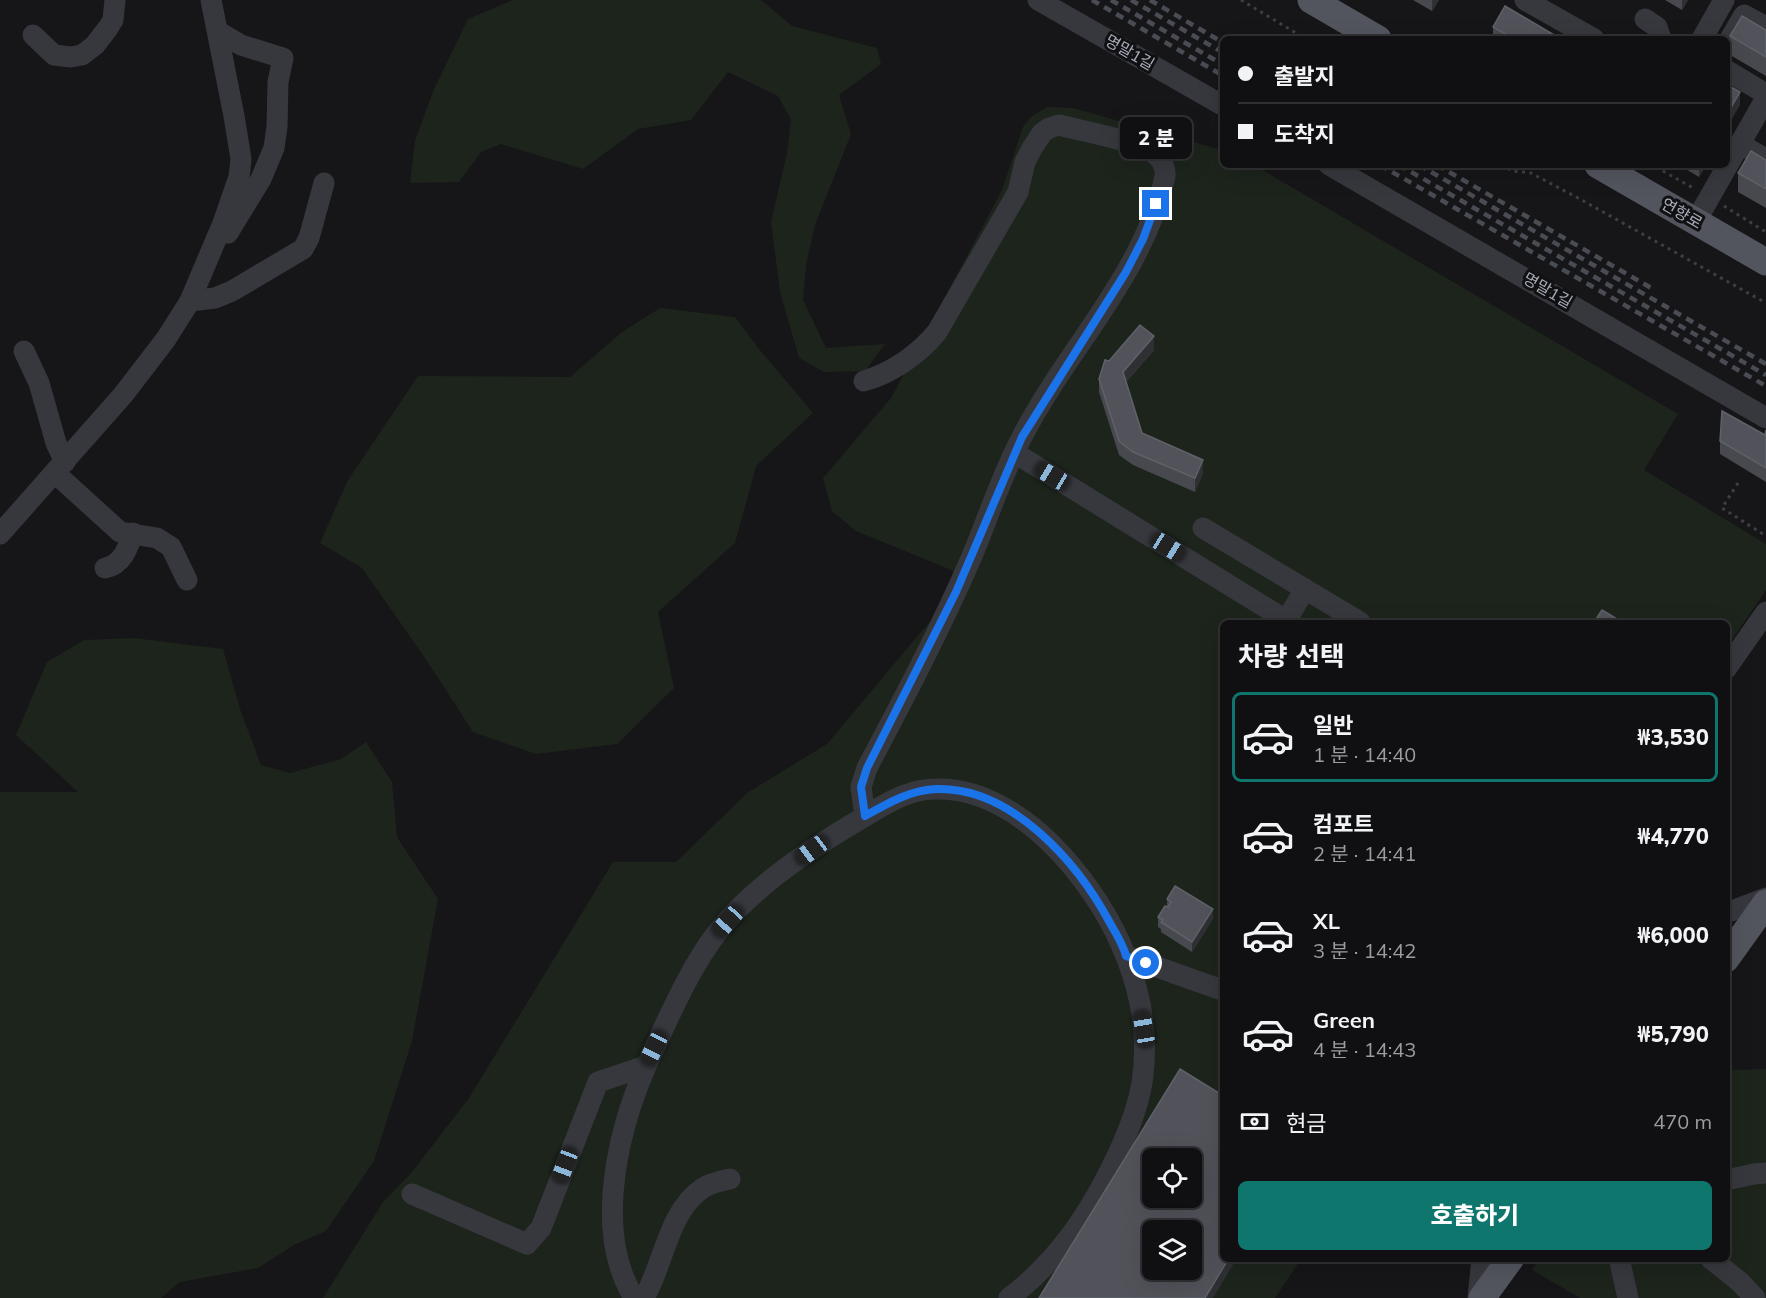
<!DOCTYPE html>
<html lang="ko">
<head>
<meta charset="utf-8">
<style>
	body { margin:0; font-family:Mulish,"Noto Sans KR",sans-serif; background:#1e1e20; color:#f1f3f6; height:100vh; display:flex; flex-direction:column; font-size:22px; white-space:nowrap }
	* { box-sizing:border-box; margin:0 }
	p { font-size:20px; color:#9c9d9f }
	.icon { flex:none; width:33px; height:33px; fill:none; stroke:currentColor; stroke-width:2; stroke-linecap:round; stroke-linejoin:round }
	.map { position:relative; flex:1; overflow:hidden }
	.details { position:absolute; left:1220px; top:620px; width:510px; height:642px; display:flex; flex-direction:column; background:#101012; border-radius:9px; box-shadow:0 6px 24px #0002,0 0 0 2px #303032 }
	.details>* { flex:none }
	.hud { position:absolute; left:1220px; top:36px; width:510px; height:132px; border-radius:9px; box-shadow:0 6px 24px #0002,0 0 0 2px #303032; display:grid; align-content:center; height:132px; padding:0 18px; background:#101012 }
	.controls { position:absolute; left:1142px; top:1148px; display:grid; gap:12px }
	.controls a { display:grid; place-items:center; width:60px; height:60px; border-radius:9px; background:#101012; box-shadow:0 6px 24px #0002,0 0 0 2px #303032; font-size:30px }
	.end { position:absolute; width:27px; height:27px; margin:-14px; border:8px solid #1a73e8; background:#fff; box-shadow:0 0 0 3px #fff }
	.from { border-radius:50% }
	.bubble { position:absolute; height:42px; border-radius:9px; background:#101012; box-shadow:0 6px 24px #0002,0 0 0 2px #303032; font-size:20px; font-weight:800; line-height:42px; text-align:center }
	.car { position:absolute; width:18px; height:36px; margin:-18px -9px; border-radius:8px; box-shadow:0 0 4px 2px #0007; background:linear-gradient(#222 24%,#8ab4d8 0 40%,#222 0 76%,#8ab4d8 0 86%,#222 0) }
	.hud b { display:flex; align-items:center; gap:21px; height:57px; font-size:22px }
	.hud b+b { border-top:2px solid #303032 }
	.hud i { width:15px; height:15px; background:#f1f3f6 }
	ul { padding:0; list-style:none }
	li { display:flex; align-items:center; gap:18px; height:90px; margin:0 12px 9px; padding:0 6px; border:3px solid transparent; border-radius:9px }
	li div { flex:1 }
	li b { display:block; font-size:22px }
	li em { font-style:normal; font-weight:800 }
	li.on { border-color:#0f766e }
	li>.icon { width:54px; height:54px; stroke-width:1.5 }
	h2 { padding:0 18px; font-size:27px; line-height:72px }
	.pay { display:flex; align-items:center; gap:15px; height:66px; padding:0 18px; font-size:22px }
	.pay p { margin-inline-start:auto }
	.action { display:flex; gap:12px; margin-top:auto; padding:12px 18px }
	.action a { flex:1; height:69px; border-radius:9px; background:#0f766e; color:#fff; font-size:24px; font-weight:800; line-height:69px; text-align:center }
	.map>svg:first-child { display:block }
	.green { fill:#1c241c; fill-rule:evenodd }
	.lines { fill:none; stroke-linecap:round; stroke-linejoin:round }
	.path { stroke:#3d3f45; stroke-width:3; stroke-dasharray:3 4.5; stroke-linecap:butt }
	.minor { stroke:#37383e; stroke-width:21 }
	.major { stroke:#52555d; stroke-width:27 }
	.rail { stroke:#494c53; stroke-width:4.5; stroke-dasharray:8 6; stroke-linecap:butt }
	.wall { fill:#47494e }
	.shaded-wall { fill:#2f3034 }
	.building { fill:#52535a; stroke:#5f6169; stroke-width:1.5; fill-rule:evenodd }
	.route { stroke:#1a73e8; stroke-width:8 }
	.labels { text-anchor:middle; stroke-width:6; stroke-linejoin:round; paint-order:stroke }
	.street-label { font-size:16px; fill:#a7adba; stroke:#111113 }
</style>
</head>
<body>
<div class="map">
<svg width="1766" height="1298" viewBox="0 0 1766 1298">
	<rect width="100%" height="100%" fill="#161618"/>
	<g class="green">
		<path d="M513,0H761L792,26L877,48L881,64L839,95L851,134L815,225L806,265L803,300L826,348L885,344L865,371L824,372L799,358L780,292L771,222L787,153L791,119L778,96L728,72L691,120L638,129L583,169L501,144L481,152L459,182L410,183L415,141L434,89L468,19Z"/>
		<path d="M1047,107L1073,108L1222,150V165H1254L1678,414L1644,470L1766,544V590L1727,647L1726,622H1222V1258L1301,1259L1275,1298H323L383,1202L412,1172L469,1098L613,862H676L747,793L827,744L947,601L956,572L856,531L832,511L823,478L891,398L1002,190L1023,127L1032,116ZM1152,1158H1191V1197H1152ZM1152,1230H1191V1269H1152Z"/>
		<path d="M660,308L735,317L759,349L813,413L756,466L735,543L658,612L674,688L617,744L536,754L473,732L427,661L362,568L320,543L348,480L418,376L570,377L622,332Z"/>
		<path d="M134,638L223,649L241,712L261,765L290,773L341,759L366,742L392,782L397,837L438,899L412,1041L374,1161L326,1231L294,1245L258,1268L180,1282L161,1298H0V792H78L16,735L47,662L84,640Z"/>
		<path d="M1766,1069V1298H1580L1532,1270L1540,1259L1726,1258L1727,1070Z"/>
	</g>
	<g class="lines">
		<g class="path">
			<path d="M1241,0L1306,39"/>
			<path d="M1501,165L1513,171L1531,173L1578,198L1766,303"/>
			<path d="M1659,165L1661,170L1695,189"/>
			<path d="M1724,206L1766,232"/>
			<path d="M1738,483L1722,508L1766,536"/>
		</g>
		<g class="minor">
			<path d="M1038,0L1222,105"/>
			<path d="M1525,0L1594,39"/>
			<path d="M1645,19L1657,27L1661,39"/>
			<path d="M219,32L241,45L283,58L278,82L277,127L274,148L261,179L228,233"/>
			<path d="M33,35L54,55L71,57L82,55L95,45L108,28L113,20L115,0"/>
			<path d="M1702,39L1724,0"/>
			<path d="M1726,46L1744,15L1766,27"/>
			<path d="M1726,70L1766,94"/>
			<path d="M1740,144L1766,159"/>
			<path d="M1329,165L1766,418"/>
			<path d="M1696,221L1766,98"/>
			<path d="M190,301L223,223L239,177L241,159L234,116L211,0"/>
			<path d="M24,351L39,383L56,443L65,462"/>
			<path d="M864,381C892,373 919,354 937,332L1018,192L1025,162L1031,150L1042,133L1049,128L1059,125C1081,131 1139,141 1154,153C1162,159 1166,168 1165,177C1143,275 1068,348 1023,435C1002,473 989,516 972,556C941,628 904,698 867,768L861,787L865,816"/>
			<path d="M1015,453L1289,622"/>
			<path d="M55,473L120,532L157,538L171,547L187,580"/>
			<path d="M1203,528L1360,622"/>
			<path d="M0,534L123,395L166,339L190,301L215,298L232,291L303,249L309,238L324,183"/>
			<path d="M105,568C122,565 128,548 133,533"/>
			<path d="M1286,621L1305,589"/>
			<path d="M1726,669L1766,612"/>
			<path d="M1726,913L1766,898"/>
			<path d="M1126,956L1222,990"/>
			<path d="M1726,1180L1754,1174L1766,1173"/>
			<path d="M412,1194L527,1244L541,1228L598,1082L646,1066"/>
			<path d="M1619,1258L1628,1298"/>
			<path d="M1710,1258L1740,1282L1755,1298"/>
			<path d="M634,1298C591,1228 620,1120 653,1051C672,1010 691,966 719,930C754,886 816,845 864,817C877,809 891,800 905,795C915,791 926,789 937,789C985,788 1030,820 1062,855C1117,916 1155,999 1142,1083C1136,1117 1120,1152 1104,1182C1081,1226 1050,1267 1009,1298"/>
			<path d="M644,1298C664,1264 668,1211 703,1188C711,1183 721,1181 730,1179"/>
			<path d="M1478,1298L1482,1258"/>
		</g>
		<g class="major">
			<path d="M1311,0L1378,39"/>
			<path d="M1598,165L1766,262"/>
			<path d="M1726,959L1766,903"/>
			<path d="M1482,1298L1511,1258"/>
		</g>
		<g class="rail">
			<path d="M1092,0L1222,75"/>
			<path d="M1111,0L1222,64"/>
			<path d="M1131,0L1222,52"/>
			<path d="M1150,0L1222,42"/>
			<path d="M1380,165L1766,386"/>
			<path d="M1399,165L1766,375"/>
			<path d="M1419,165L1766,364"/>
			<path d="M1437,165L1653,289"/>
		</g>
	</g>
	<g class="wall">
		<path d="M1413,0H1439L1432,11Z"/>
		<path d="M1665,0H1688L1682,10Z"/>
		<path d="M1493,27L1561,39H1493Z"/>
		<path d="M1766,30V76L1730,55V36Z"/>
		<path d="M1766,160V208L1738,192V173Z"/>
		<path d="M1679,165H1706L1699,177Z"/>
		<path d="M1154,350L1126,382L1142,433L1203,473L1195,492L1133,465L1119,455L1099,392V379L1109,361Z"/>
		<path d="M1766,430V482L1720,454V441L1765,435Z"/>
		<path d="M1167,899L1213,919L1192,952L1161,932V929L1158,927V917L1167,907Z"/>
	</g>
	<g class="shaded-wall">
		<path d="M1432,0H1439L1432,11Z"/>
		<path d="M1682,0H1688L1682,10Z"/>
		<path d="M1740,92V105L1726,129V116Z"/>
		<path d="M1699,165H1706L1699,177Z"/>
		<path d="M1154,336V350L1123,385V372Z"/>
		<path d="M1203,460V473L1195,492V478Z"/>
		<path d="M1213,909V919L1192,952V942Z"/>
		<path d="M1229,1258H1237L1213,1298H1205Z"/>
	</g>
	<g class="building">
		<path d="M1505,6L1561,39H1514L1493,27Z"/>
		<path d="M1742,16L1766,30V57L1730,36Z"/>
		<path d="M1726,84L1740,92L1726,116Z"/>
		<path d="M1751,151L1766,160V189L1738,173Z"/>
		<path d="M1140,325L1154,336L1123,372L1142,433L1203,460L1195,478L1133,452L1119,441L1099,379L1105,360L1109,361Z"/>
		<path d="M1722,411L1765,435L1766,430V468L1720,441Z"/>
		<path d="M1602,610L1622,622H1594Z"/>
		<path d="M1175,886L1213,909L1192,942L1161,922L1163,920L1158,917L1165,906L1168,907L1171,902L1167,899Z"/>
		<path d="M1180,1069L1222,1095V1258H1229L1205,1298H1039ZM1152,1158H1191V1197H1152ZM1152,1230H1191V1269H1152Z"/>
	</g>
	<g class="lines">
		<path class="route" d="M1146,963L1126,956C1123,944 1116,934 1110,923C1078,863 1012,787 937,789C910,790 888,803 865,816L861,787L867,768L956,592L1022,437L1126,272L1143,239L1156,204"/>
	</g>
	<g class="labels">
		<g class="street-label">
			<text transform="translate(1130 52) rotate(30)" y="6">명말1길</text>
			<text transform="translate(1682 213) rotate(30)" y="6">연향로</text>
			<text transform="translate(1548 290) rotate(30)" y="6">명말1길</text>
		</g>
	</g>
</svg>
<div class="controls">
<a><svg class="icon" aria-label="locate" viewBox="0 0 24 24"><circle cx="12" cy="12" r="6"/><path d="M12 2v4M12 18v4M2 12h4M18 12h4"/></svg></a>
<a><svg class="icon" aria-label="layers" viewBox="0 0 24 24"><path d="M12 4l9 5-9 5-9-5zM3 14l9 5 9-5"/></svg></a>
</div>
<i class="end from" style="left:1146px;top:963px"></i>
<i class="end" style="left:1156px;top:204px"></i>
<div class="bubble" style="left:1120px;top:117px;width:72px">2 분</div>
<i class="car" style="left:1052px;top:476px;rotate:301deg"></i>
<i class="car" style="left:1168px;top:547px;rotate:122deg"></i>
<i class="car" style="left:812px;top:850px;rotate:233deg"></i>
<i class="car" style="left:728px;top:921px;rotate:222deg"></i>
<i class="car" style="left:1144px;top:1029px;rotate:350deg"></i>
<i class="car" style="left:654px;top:1048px;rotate:206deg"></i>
<i class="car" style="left:565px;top:1165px;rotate:201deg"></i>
<div class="hud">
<b><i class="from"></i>출발지</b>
<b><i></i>도착지</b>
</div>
<section class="details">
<h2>차량 선택</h2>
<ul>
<li class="on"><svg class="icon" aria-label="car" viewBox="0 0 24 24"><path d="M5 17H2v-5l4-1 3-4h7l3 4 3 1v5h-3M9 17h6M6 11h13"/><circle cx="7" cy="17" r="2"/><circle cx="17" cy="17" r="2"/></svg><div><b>일반</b><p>1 분 · 14:40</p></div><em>₩3,530</em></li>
<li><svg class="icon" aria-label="car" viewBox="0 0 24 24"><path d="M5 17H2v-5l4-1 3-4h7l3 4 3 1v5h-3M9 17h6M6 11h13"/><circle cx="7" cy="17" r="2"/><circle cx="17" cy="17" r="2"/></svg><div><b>컴포트</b><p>2 분 · 14:41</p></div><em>₩4,770</em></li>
<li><svg class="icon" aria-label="car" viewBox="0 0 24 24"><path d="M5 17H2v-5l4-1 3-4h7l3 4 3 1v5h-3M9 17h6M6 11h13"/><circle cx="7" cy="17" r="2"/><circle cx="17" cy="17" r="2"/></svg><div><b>XL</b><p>3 분 · 14:42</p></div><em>₩6,000</em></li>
<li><svg class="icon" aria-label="car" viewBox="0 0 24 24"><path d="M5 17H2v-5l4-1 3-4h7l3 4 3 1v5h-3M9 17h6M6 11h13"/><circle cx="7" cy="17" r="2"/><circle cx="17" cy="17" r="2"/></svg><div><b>Green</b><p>4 분 · 14:43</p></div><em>₩5,790</em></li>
</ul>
<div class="pay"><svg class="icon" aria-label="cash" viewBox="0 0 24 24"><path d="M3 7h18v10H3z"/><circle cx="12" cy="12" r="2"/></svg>현금<p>470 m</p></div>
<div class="action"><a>호출하기</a></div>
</section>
</div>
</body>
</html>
